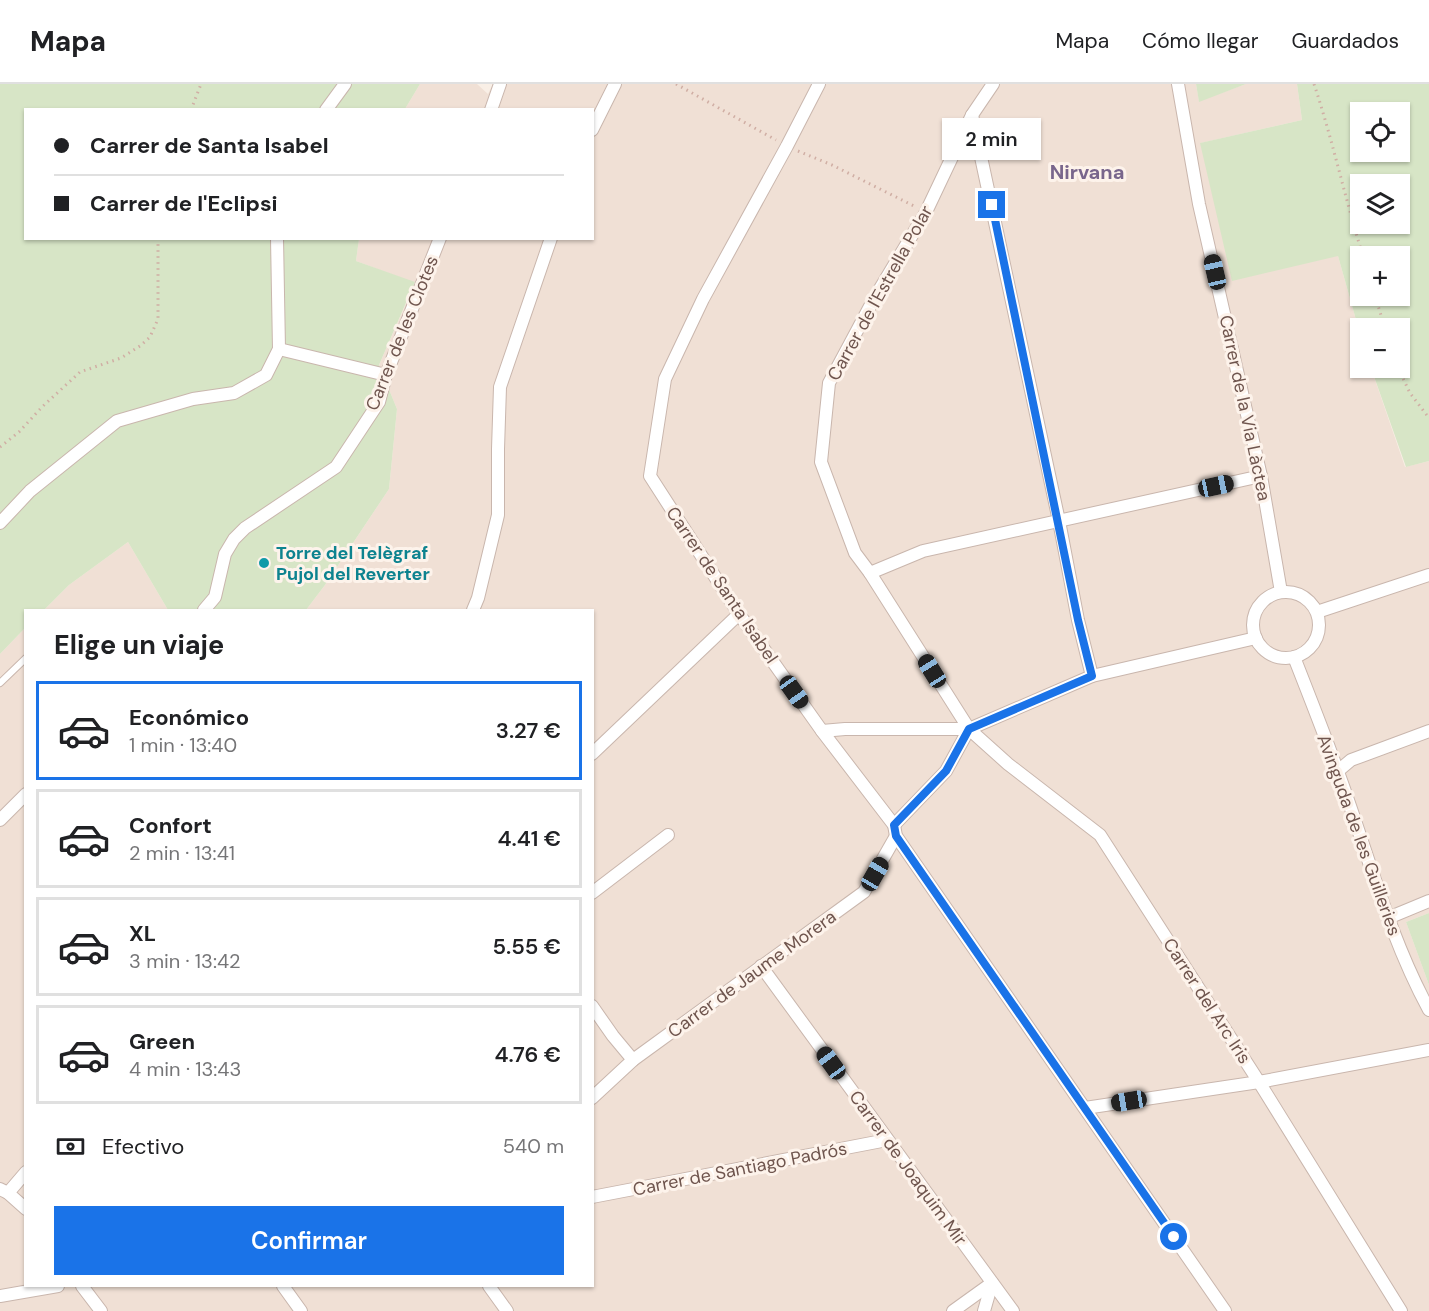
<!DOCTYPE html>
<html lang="es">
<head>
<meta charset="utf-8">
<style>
	body { margin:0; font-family:"DM Sans",sans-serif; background:#f6f6f6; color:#202124; height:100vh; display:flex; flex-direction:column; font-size:22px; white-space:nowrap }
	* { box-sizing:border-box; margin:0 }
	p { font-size:20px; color:#757577 }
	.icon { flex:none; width:33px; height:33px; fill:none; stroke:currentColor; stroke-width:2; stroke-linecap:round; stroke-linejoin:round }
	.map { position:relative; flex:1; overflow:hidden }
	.drawer { position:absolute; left:24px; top:525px; width:570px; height:678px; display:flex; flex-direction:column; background:#fff; border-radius:0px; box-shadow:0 2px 4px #0004 }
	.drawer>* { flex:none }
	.hud { position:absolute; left:24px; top:24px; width:570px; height:132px; border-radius:0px; box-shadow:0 2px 4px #0004; display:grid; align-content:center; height:132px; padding:0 30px; background:#fff }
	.tools { position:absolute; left:1350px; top:18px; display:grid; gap:12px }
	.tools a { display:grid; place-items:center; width:60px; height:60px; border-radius:0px; background:#fff; box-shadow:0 2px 4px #0004; font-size:30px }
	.end { position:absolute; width:27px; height:27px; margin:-14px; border:8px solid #1a73e8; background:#fff; box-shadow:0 0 0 3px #fff }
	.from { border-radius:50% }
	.bubble { position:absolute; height:42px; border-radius:0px; background:#fff; box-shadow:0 2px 4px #0004; font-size:20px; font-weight:600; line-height:42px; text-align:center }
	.car { position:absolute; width:18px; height:36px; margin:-18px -9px; border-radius:8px; box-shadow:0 0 4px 2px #0007; background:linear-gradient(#222 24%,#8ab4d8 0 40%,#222 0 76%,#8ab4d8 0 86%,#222 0) }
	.hud b { display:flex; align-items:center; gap:21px; height:57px; font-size:22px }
	.hud b+b { border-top:2px solid #e0e0e0 }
	.hud i { width:15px; height:15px; background:#202124 }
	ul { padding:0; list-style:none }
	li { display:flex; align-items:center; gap:18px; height:99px; margin:0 12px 9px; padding:0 18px; border:3px solid #e0e0e0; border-radius:0px }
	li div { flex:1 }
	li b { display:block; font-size:22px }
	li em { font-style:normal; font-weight:600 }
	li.selected { border-color:#1a73e8 }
	li>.icon { width:54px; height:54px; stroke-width:1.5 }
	h2 { padding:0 30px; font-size:27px; line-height:72px }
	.pay { display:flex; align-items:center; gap:15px; height:66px; padding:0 30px; font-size:22px }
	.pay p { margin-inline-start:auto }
	.action { display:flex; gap:12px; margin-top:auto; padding:12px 30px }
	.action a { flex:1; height:69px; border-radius:0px; background:#1a73e8; color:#fff; font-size:24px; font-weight:600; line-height:69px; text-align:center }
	header { display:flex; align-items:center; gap:36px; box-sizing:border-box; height:84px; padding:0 30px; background:#fff; border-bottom:2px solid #e0e0e0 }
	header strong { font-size:28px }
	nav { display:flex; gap:33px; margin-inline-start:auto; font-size:21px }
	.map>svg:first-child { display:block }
	.residential { fill:#f0e0d5 }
	.green { fill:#d7e5c6; fill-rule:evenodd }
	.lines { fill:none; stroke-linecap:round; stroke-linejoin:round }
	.lane-casing { stroke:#c9b6ad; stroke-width:8 }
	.street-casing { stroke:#c9b6ad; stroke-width:14 }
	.path { stroke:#d0aea4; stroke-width:3; stroke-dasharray:1.5 4.5; stroke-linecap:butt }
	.lane { stroke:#fff; stroke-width:6 }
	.street { stroke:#fff; stroke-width:12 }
	.route { stroke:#1a73e8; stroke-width:8 }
	.culture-dot { fill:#0f9aa8; stroke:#fdf3eb; stroke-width:2 }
	.labels { text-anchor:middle; stroke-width:6; stroke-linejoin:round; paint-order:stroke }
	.street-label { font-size:18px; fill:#6f554e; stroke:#fdf3eb }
	.culture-label { font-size:18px; font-weight:bold; fill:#0d838f; stroke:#fdf3eb; text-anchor:start }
	.neighbourhood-label { font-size:20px; font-weight:bold; fill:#79668c; stroke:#fdf3eb }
</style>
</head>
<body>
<header>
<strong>Mapa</strong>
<nav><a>Mapa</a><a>Cómo llegar</a><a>Guardados</a></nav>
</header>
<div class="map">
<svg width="1429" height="1227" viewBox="0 0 1429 1227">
	<rect width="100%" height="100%" fill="#f9efe6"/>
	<g class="residential">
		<path d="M420,0H477L488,10L493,0H1196L1199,17L1246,0H1297L1302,36L1201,59L1338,172L1360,250V284H1371L1405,383L1429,377V829L1406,838L1429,901V1227H0V570L25,544L26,1202H592V526H306L325,501L389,405L397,325L379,281L415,199L356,177L359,155L592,154V26L405,25Z"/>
		<path d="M128,458L168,526H44L69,501Z"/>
	</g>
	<g class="green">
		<path d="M0,0H420L405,25L26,26V154L359,155L356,177L415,198L379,281L397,325L389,405L325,501L306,526H168L128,458L69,501L44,526H26L25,544L0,570Z"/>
		<path d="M1196,0H1246L1199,18Z"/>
		<path d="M1297,0H1429V377L1406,383L1371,284H1400V244H1360V250L1338,172L1232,197L1200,59L1302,36ZM1360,28H1400V68H1360ZM1360,100H1400V140H1360ZM1360,172H1400V212H1360Z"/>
		<path d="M1429,829V901L1406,838Z"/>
	</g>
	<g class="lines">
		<defs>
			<path id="lane" d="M0,599L26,574"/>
			<g id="street">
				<path d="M819,0L787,62L703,215L665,295L650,392L739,530L822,647L894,741L896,752L1225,1227"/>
				<path d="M993,0L972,31L926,128L875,213L829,299L821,378L855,469L870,489L969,645L1008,680L1100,751L1259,998L1401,1227"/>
				<path d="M1178,0L1199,120L1261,392L1281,508"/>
				<path d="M326,26L345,0"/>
				<path d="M491,26L500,0"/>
				<path d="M972,31L1059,437L1078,536L1092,592"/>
				<path d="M592,46L615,0"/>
				<path d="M279,265L386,291"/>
				<path d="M0,439L30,407L117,337L193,315L234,309L266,291L279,265L277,154"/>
				<path d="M870,489L923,467L1261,392"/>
				<circle cx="1286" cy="541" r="33"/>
				<path d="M204,526L215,513L225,470L234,455L245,444L336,383L379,318L386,291L440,154"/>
				<path d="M473,526L478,514L498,431V365L500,303L551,154"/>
				<path d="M1317,528L1429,491"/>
				<path d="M1294,573C1309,611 1324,649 1338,688C1368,769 1388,850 1429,926"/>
				<path d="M822,647L845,645H969L1092,592L1256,554"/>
				<path d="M592,670L739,530"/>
				<path d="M1338,687L1351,676L1429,647"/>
				<path d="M0,736L26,710"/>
				<path d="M894,741L946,687L969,645"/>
				<path d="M592,809L668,751"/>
				<path d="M1388,834L1429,817"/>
				<path d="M761,882L1013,1227"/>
				<path d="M592,922L613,952L633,976"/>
				<path d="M592,1014L633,976L864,808L896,752"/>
				<path d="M1085,1024L1259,998L1429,966"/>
				<path d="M0,1105L8,1109L26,1125"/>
				<path d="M8,1109L26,1088"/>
				<path d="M592,1113L887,1056"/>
				<path d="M82,1202L101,1227"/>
				<path d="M283,1202L301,1227"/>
				<path d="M489,1202L507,1227"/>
				<path d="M0,1212L58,1202"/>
				<path d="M953,1227L992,1199"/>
				<path d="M984,1227L992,1199"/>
			</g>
		</defs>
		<use href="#lane" class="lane-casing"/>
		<use href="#street" class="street-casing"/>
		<g class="path">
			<path d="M676,0L776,56"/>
			<path d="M1314,0C1333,57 1345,115 1363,172"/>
			<path d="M191,26L201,0"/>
			<path d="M798,67L832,81L914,122"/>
			<path d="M1375,212L1385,244"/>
			<path d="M1398,284L1410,309L1429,334"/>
			<path d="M0,363L19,348L42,323L80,288L121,274L140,262L150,253L158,235V154"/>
		</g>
		<use href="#lane" class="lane"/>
		<use href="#street" class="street"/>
	</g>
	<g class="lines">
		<path class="route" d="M992,121L1078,536L1092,592L969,645L946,687L894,741L896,752L1174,1153"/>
	</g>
	<circle class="culture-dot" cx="264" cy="479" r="6"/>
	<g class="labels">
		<g class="street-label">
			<text transform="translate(880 209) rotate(-61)" y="6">Carrer de l'Estrella Polar</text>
			<text transform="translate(402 249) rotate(-68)" y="6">Carrer de les Clotes</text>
			<text transform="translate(1245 324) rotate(78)" y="6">Carrer de la Via Làctea</text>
			<text transform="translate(722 501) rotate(56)" y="6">Carrer de Santa Isabel</text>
			<text transform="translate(1359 751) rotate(70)" y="6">Avinguda de les Guilleries</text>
			<text transform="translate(752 890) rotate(-36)" y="6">Carrer de Jaume Morera</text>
			<text transform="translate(1207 917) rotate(57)" y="6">Carrer del Arc Iris</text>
			<text transform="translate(908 1084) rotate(54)" y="6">Carrer de Joaquim Mir</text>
			<text transform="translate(740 1085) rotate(-11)" y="6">Carrer de Santiago Padrós</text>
		</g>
		<g class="culture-label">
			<text x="276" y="475">Torre del Telègraf<tspan x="276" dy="21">Pujol del Reverter</tspan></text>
		</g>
		<g class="neighbourhood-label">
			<text x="1087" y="95">Nirvana</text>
		</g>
	</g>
</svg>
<div class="tools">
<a><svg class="icon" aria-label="locate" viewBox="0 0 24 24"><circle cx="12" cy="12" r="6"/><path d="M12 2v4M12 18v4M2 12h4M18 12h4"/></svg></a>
<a><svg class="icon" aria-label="layers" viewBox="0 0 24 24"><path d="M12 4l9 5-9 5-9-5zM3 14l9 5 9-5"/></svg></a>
<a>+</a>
<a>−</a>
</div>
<i class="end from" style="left:1174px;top:1153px"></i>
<i class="end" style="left:992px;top:121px"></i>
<div class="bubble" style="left:942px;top:34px;width:99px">2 min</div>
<i class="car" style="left:1215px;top:188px;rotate:347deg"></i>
<i class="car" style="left:1216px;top:402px;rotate:78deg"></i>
<i class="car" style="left:932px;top:587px;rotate:328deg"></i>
<i class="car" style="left:794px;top:608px;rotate:145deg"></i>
<i class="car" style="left:875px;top:790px;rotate:30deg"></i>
<i class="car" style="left:831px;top:979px;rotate:324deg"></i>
<i class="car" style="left:1129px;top:1017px;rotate:261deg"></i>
<div class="hud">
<b><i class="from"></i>Carrer de Santa Isabel</b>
<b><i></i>Carrer de l'Eclipsi</b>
</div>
<section class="drawer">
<h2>Elige un viaje</h2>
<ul>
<li class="selected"><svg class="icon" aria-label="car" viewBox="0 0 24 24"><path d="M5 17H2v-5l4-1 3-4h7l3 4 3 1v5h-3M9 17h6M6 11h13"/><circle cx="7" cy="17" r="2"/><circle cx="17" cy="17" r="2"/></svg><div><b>Económico</b><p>1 min · 13:40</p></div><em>3.27 €</em></li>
<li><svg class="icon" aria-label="car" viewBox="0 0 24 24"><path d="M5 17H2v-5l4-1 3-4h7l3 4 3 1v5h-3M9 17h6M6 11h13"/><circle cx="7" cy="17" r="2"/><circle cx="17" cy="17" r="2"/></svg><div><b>Confort</b><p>2 min · 13:41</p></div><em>4.41 €</em></li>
<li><svg class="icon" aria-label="car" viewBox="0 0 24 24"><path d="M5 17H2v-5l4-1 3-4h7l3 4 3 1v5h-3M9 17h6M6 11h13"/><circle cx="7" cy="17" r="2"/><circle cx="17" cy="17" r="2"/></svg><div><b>XL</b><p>3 min · 13:42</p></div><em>5.55 €</em></li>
<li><svg class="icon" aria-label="car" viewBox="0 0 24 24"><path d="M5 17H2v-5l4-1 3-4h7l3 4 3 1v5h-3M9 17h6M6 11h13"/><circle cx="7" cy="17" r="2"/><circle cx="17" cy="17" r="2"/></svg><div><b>Green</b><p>4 min · 13:43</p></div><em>4.76 €</em></li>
</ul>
<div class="pay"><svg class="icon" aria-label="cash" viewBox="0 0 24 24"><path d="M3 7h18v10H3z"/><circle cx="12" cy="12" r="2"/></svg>Efectivo<p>540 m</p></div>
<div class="action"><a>Confirmar</a></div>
</section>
</div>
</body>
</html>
